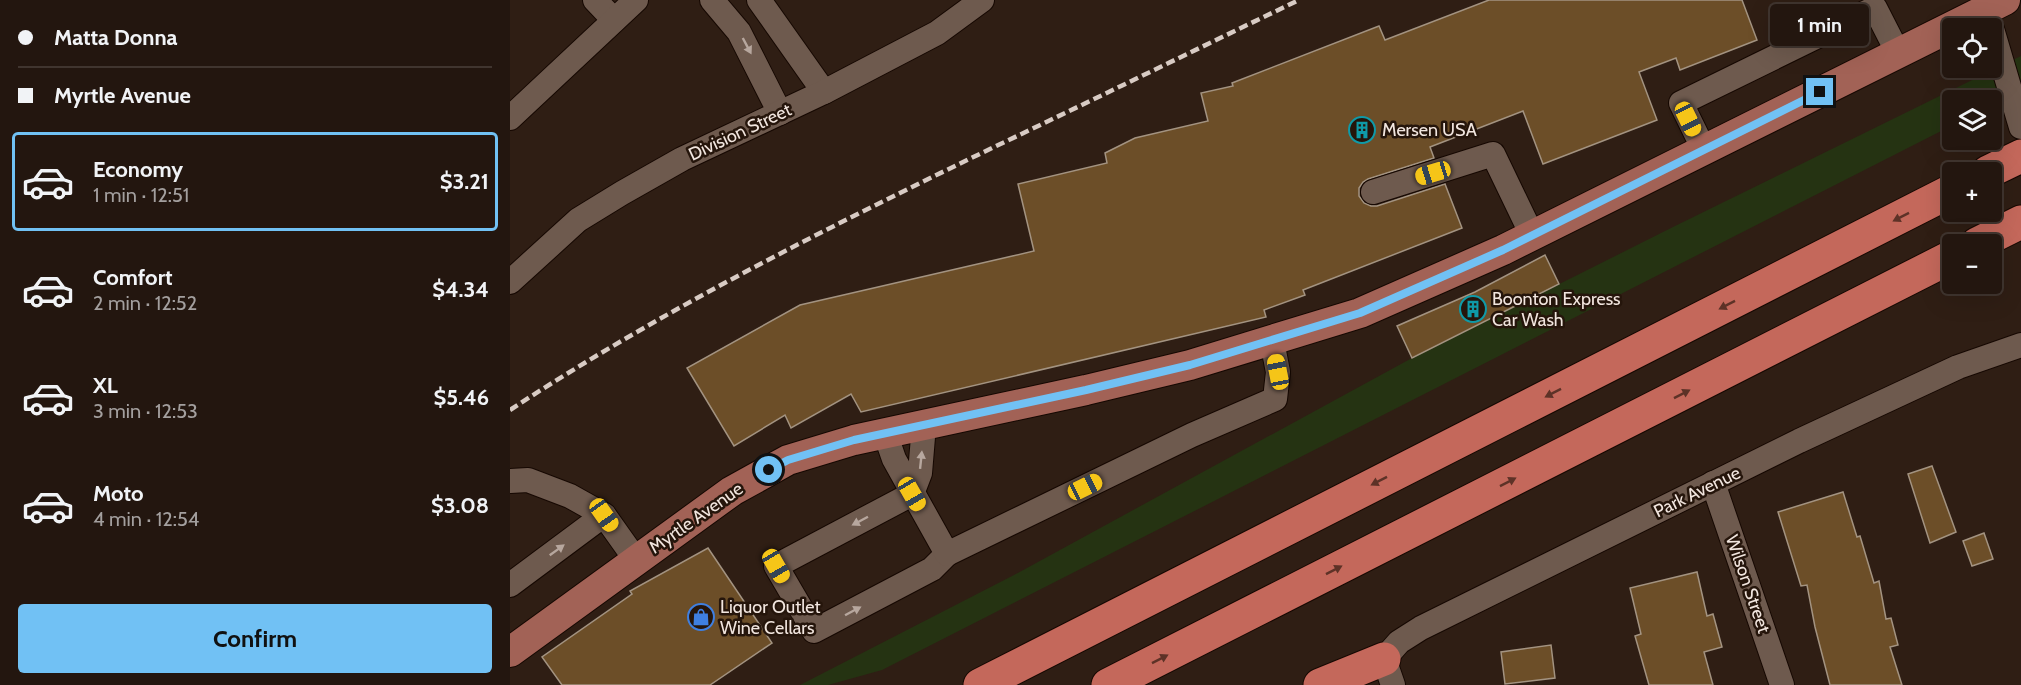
<!DOCTYPE html>
<html lang="en">
<head>
<meta charset="utf-8">
<style>
	body { margin:0; font-family:Cabin,sans-serif; background:#2f231d; color:#f1f3f6; height:100vh; display:flex; flex-direction:column; font-size:22px; white-space:nowrap }
	* { box-sizing:border-box; margin:0 }
	p { font-size:20px; color:#a39f9e }
	.icon { flex:none; width:33px; height:33px; fill:none; stroke:currentColor; stroke-width:2; stroke-linecap:round; stroke-linejoin:round }
	.map { position:relative; flex:1; overflow:hidden }
	.details { display:flex; flex-direction:column; background:#23160f; width:510px }
	.details>* { flex:none }
	.top-card { display:grid; align-content:center; height:132px; padding:0 18px; background:#23160f }
	.controls { position:absolute; left:1432px; top:18px; display:grid; gap:12px }
	.controls a { display:grid; place-items:center; width:60px; height:60px; border-radius:6px; background:#23160f; box-shadow:0 6px 24px #0002,0 0 0 2px #40352f; font-size:30px }
	.end { position:absolute; width:27px; height:27px; margin:-14px; border:8px solid #71c1f4; background:#111; box-shadow:0 0 0 3px #111 }
	.from { border-radius:50% }
	.bubble { position:absolute; height:42px; border-radius:6px; background:#23160f; box-shadow:0 6px 24px #0002,0 0 0 2px #40352f; font-size:20px; font-weight:700; line-height:42px; text-align:center }
	.car { position:absolute; width:18px; height:36px; margin:-18px -9px; border-radius:8px; box-shadow:0 0 4px 2px #0007; background:linear-gradient(#f5c518 24%,#345 0 40%,#f5c518 0 76%,#345 0 86%,#f5c518 0) }
	.top-card b { display:flex; align-items:center; gap:21px; height:57px; font-size:22px }
	.top-card b+b { border-top:2px solid #40352f }
	.top-card i { width:15px; height:15px; background:#f1f3f6 }
	ul { padding:0; list-style:none }
	li { display:flex; align-items:center; gap:18px; height:99px; margin:0 12px 9px; padding:0 6px; border:3px solid transparent; border-radius:6px }
	li div { flex:1 }
	li b { display:block; font-size:22px }
	li em { font-style:normal; font-weight:700 }
	li.active { border-color:#71c1f4 }
	li>.icon { width:54px; height:54px; stroke-width:1.5 }
	.button { display:flex; gap:12px; margin-top:auto; padding:12px 18px }
	.button a { flex:1; height:69px; border-radius:6px; background:#71c1f4; color:#111; font-size:24px; font-weight:700; line-height:69px; text-align:center }
	main { display:flex; flex:1; min-height:0 }
	.map>svg:first-child { display:block }
	.green { fill:#253312 }
	.building { fill:#6c4e28; stroke:#a39381; stroke-width:1.5 }
	.lines { fill:none; stroke-linecap:round; stroke-linejoin:round }
	.minor-casing { stroke:#160802; stroke-width:26 }
	.major-casing { stroke:#160802; stroke-width:32 }
	.highway-casing { stroke:#160802; stroke-width:35 }
	.minor { stroke:#6e5a4e; stroke-width:24 }
	.major { stroke:#a26256; stroke-width:30 }
	.highway { stroke:#c4685b; stroke-width:33 }
	.rail { stroke:#d8cbc4; stroke-width:4.5; stroke-dasharray:9 4.5; stroke-linecap:butt }
	.oneway { fill:#b7a79e }
	.oneway2 { fill:#5d3227 }
	.route { stroke:#71c1f4; stroke-width:8 }
	.labels { text-anchor:middle; stroke-width:5; stroke-linejoin:round; paint-order:stroke }
	.poi-label { font-size:18px; fill:#f2e6df; stroke:#25150b; text-anchor:start }
	.street-label { font-size:18px; fill:#f2e6df; stroke:#25150b }
</style>
</head>
<body>
<main>
<section class="details">
<div class="top-card">
<b><i class="from"></i>Matta Donna</b>
<b><i></i>Myrtle Avenue</b>
</div>
<ul>
<li class="active"><svg class="icon" aria-label="car" viewBox="0 0 24 24"><path d="M5 17H2v-5l4-1 3-4h7l3 4 3 1v5h-3M9 17h6M6 11h13"/><circle cx="7" cy="17" r="2"/><circle cx="17" cy="17" r="2"/></svg><div><b>Economy</b><p>1 min · 12:51</p></div><em>$3.21</em></li>
<li><svg class="icon" aria-label="car" viewBox="0 0 24 24"><path d="M5 17H2v-5l4-1 3-4h7l3 4 3 1v5h-3M9 17h6M6 11h13"/><circle cx="7" cy="17" r="2"/><circle cx="17" cy="17" r="2"/></svg><div><b>Comfort</b><p>2 min · 12:52</p></div><em>$4.34</em></li>
<li><svg class="icon" aria-label="car" viewBox="0 0 24 24"><path d="M5 17H2v-5l4-1 3-4h7l3 4 3 1v5h-3M9 17h6M6 11h13"/><circle cx="7" cy="17" r="2"/><circle cx="17" cy="17" r="2"/></svg><div><b>XL</b><p>3 min · 12:53</p></div><em>$5.46</em></li>
<li><svg class="icon" aria-label="car" viewBox="0 0 24 24"><path d="M5 17H2v-5l4-1 3-4h7l3 4 3 1v5h-3M9 17h6M6 11h13"/><circle cx="7" cy="17" r="2"/><circle cx="17" cy="17" r="2"/></svg><div><b>Moto</b><p>4 min · 12:54</p></div><em>$3.08</em></li>
</ul>
<div class="button"><a>Confirm</a></div>
</section>
<div class="map">
<svg width="1511" height="685" viewBox="0 0 1511 685">
	<rect width="100%" height="100%" fill="#2f1e14"/>
	<path class="green" d="M1511,56V91L1482,106V100H1443V125L372,670L318,685H290L504,575L902,358L1165,226Z"/>
	<g class="building">
		<path d="M979,0H1232L1247,40L1170,70L1166,58L1129,72L1147,120L1033,164L1013,111L920,147L924,158L858,179L853,182L849,188V196L854,203L861,206H867L935,184L952,228L793,290L795,295L754,310L756,317L351,412L341,394L281,428L275,415L224,446L177,368L290,305L524,251L508,184L597,163L595,153L625,138L698,121L691,93L723,86L722,83L869,26L875,40Z"/>
		<path d="M1035,255L1049,284L902,358L887,326L965,292Z"/>
		<path d="M1422,466L1446,532L1420,543L1398,474Z"/>
		<path d="M1333,492L1347,537L1350,536L1364,583L1369,581L1376,619L1381,618L1388,645L1380,647L1392,685H1320L1305,627L1297,585L1291,586L1268,512Z"/>
		<path d="M1474,533L1483,559L1462,566L1453,541Z"/>
		<path d="M198,548L262,643L200,685H52L32,657L122,594L120,591Z"/>
		<path d="M1187,572L1197,616L1203,614L1212,647L1194,652L1203,685H1139L1125,636L1131,634L1120,588Z"/>
		<path d="M1041,645L1045,678L995,684L991,652Z"/>
	</g>
	<g class="lines">
		<defs>
			<g id="minor">
				<path d="M85,0L104,20"/>
				<path d="M202,0L229,32L270,113"/>
				<path d="M249,0L314,92"/>
				<path d="M1482,29L1511,127"/>
				<path d="M0,118L126,0"/>
				<path d="M1194,150L1171,103L1365,8L1388,53"/>
				<path d="M863,192L983,154L1022,235"/>
				<path d="M0,282L68,220L112,193L172,159L314,92L427,33L472,0"/>
				<path d="M414,425L410,473L402,494L266,566L304,631L422,569L437,554"/>
				<path d="M375,433L384,459L437,554L682,435L765,399L768,372L762,341"/>
				<path d="M0,481L18,480L60,496L94,515"/>
				<path d="M1203,483L1272,685"/>
				<path d="M0,585L94,515L126,560"/>
				<path d="M883,685L874,659L889,642L911,628L1289,441L1448,367L1511,345"/>
			</g>
			<path id="major" d="M0,652L222,491L278,460L344,440L576,390L680,365L850,313L993,250L1495,0"/>
			<g id="highway">
				<path d="M1478,172L1511,156"/>
				<path d="M1467,244L1511,222"/>
				<path d="M470,685L1443,190"/>
				<path d="M598,685L1443,256"/>
				<path d="M810,685L874,659"/>
			</g>
		</defs>
		<use href="#minor" class="minor-casing"/>
		<use href="#major" class="major-casing"/>
		<use href="#highway" class="highway-casing"/>
		<use href="#minor" class="minor"/>
		<use href="#major" class="major"/>
		<use href="#highway" class="highway"/>
		<path class="rail" d="M0,410C154,309 317,228 482,148C585,99 687,49 789,0"/>
	</g>
	<defs><path id="oneway-solid" d="M-6-.8H1V-3.2L6.5 0L1 3.2V.8H-6Z" transform="scale(1.5)"/></defs>
	<g class="oneway">
		<use href="#oneway-solid" transform="translate(237 46) rotate(62)"/>
		<use href="#oneway-solid" transform="translate(411 460) rotate(-84)"/>
		<use href="#oneway-solid" transform="translate(350 521) rotate(152)"/>
		<use href="#oneway-solid" transform="translate(47 550) rotate(-36)"/>
		<use href="#oneway-solid" transform="translate(343 611) rotate(-28)"/>
	</g>
	<g class="oneway2">
		<use href="#oneway-solid" transform="translate(1391 217) rotate(153)"/>
		<use href="#oneway-solid" transform="translate(1217 305) rotate(153)"/>
		<use href="#oneway-solid" transform="translate(1043 393) rotate(153)"/>
		<use href="#oneway-solid" transform="translate(1172 394) rotate(-27)"/>
		<use href="#oneway-solid" transform="translate(869 481) rotate(153)"/>
		<use href="#oneway-solid" transform="translate(998 482) rotate(-27)"/>
		<use href="#oneway-solid" transform="translate(824 570) rotate(-27)"/>
		<use href="#oneway-solid" transform="translate(650 659) rotate(-27)"/>
	</g>
	<g class="lines">
		<path class="route" d="M259,470L278,460L344,440L576,390L680,365L850,313L993,250L1310,92"/>
	</g>
	<defs>
		<symbol id="building-ring" viewBox="-11 -11 22 22"><circle r="9.5" fill="#25150b" stroke="#0f9aa8" stroke-width="1.5"/><path d="M-4-6H4V6H1V3H-1V6H-4ZM-2.5-4.3h1.7v1.8h-1.7ZM.8-4.3h1.7v1.8H.8ZM-2.5-1h1.7V.8h-1.7ZM.8-1h1.7V.8H.8Z" fill="#0f9aa8"/></symbol>
		<symbol id="shop-ring" viewBox="-11 -11 22 22"><circle r="9.5" fill="#25150b" stroke="#3f7fe0" stroke-width="1.5"/><path d="M-5-2.5h2.3a2.7 3.5 0 0 1 5.4 0H5L5.5 6h-11ZM-1.5-2.5h3a1.5 2.3 0 0 0-3 0Z" fill="#3f7fe0"/></symbol>
	</defs>
	<g fill-rule="evenodd">
		<use href="#building-ring" x="837" y="115" width="30" height="30"/>
		<use href="#building-ring" x="948" y="294" width="30" height="30"/>
		<use href="#shop-ring" x="176" y="602" width="30" height="30"/>
	</g>
	<g class="labels">
		<g class="poi-label">
			<text x="872" y="136">Mersen USA</text>
			<text x="982" y="305">Boonton Express<tspan x="982" dy="21">Car Wash</tspan></text>
			<text x="210" y="613">Liquor Outlet<tspan x="210" dy="21">Wine Cellars</tspan></text>
		</g>
		<g class="street-label">
			<text transform="translate(230 132) rotate(-25)" y="6">Division Street</text>
			<text transform="translate(1187 492) rotate(-26)" y="6">Park Avenue</text>
			<text transform="translate(186 518) rotate(-35)" y="6">Myrtle Avenue</text>
			<text transform="translate(1238 584) rotate(71)" y="6">Wilson Street</text>
		</g>
	</g>
</svg>
<div class="controls">
<a><svg class="icon" aria-label="locate" viewBox="0 0 24 24"><circle cx="12" cy="12" r="6"/><path d="M12 2v4M12 18v4M2 12h4M18 12h4"/></svg></a>
<a><svg class="icon" aria-label="layers" viewBox="0 0 24 24"><path d="M12 4l9 5-9 5-9-5zM3 14l9 5 9-5"/></svg></a>
<a>+</a>
<a>−</a>
</div>
<i class="end from" style="left:259px;top:470px"></i>
<i class="end" style="left:1310px;top:92px"></i>
<div class="bubble" style="left:1260px;top:4px;width:99px">1 min</div>
<i class="car" style="left:1178px;top:119px;rotate:154deg"></i>
<i class="car" style="left:923px;top:173px;rotate:253deg"></i>
<i class="car" style="left:768px;top:372px;rotate:349deg"></i>
<i class="car" style="left:575px;top:487px;rotate:64deg"></i>
<i class="car" style="left:402px;top:494px;rotate:150deg"></i>
<i class="car" style="left:94px;top:515px;rotate:145deg"></i>
<i class="car" style="left:266px;top:566px;rotate:150deg"></i>
</div>
</main>
</body>
</html>
